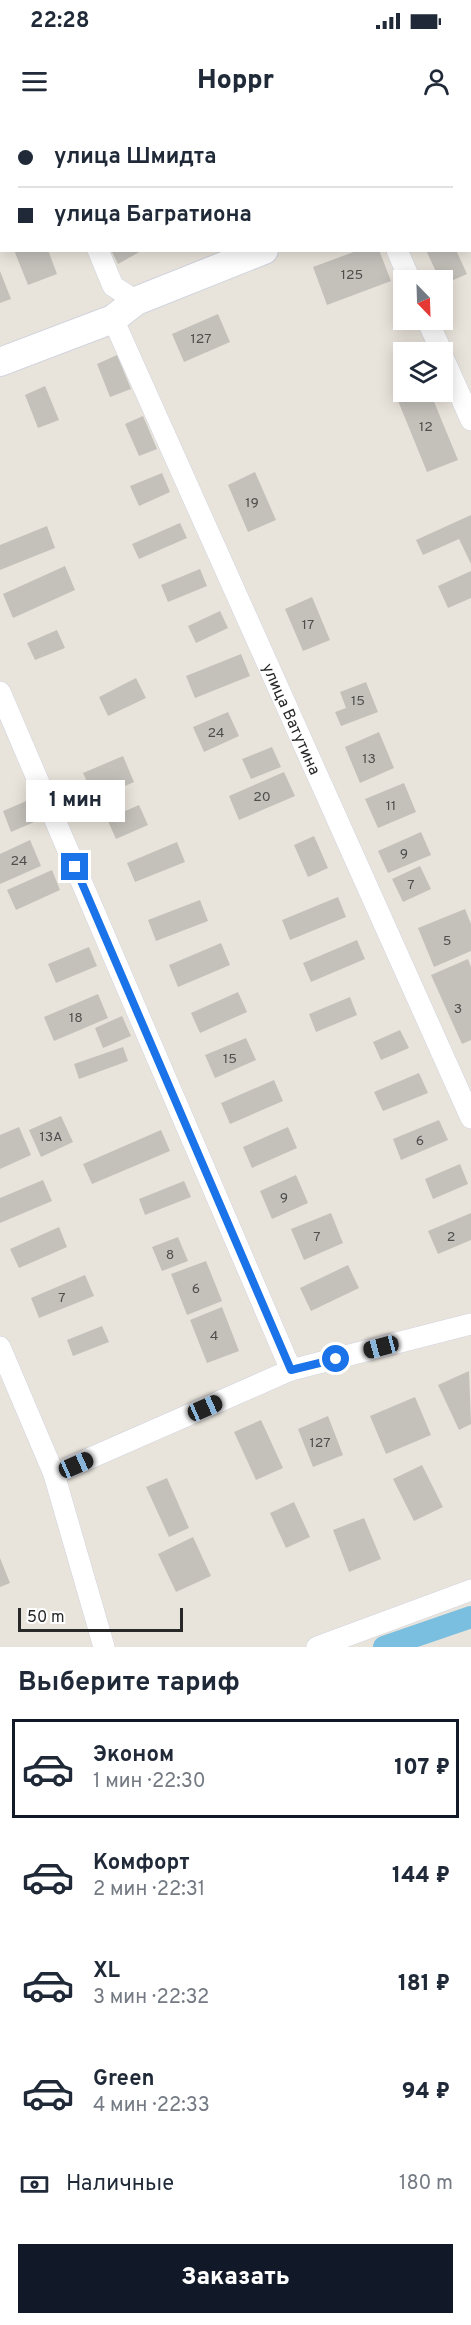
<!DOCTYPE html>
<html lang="ru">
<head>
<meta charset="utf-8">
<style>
	body { margin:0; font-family:Overpass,sans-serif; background:#f6f6f7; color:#1f2937; height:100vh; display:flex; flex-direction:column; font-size:22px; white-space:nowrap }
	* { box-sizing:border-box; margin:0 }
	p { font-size:20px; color:#747a83 }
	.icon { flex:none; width:33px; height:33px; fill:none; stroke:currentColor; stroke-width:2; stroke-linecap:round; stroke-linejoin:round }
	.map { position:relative; height:1527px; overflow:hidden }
	.details { display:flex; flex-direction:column; background:#fff; flex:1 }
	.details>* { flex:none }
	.banner { position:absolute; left:0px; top:0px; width:471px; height:132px; box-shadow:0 3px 15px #0003; display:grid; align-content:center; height:132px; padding:0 18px; background:#fff }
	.needle { width:39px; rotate:157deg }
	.tools { position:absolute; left:393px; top:150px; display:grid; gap:12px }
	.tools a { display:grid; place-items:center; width:60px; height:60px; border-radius:0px; background:#fff; box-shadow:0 3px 15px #0003; font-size:30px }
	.scale { position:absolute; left:18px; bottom:15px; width:165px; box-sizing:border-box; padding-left:6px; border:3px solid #282828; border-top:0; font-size:16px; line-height:21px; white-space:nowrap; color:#282828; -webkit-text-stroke:4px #fff; paint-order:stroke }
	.end { position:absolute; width:27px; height:27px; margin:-14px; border:8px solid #1a73e8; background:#fff; box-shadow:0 0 0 3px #fff }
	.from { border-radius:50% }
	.bubble { position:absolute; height:42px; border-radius:0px; background:#fff; box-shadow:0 3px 15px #0003; font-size:20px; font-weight:800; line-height:42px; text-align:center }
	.car { position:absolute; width:18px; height:36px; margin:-18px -9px; border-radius:8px; box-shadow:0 0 4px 2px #0007; background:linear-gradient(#222 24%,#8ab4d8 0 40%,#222 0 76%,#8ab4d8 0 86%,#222 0) }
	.banner b { display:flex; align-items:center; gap:21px; height:57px; font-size:22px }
	.banner b+b { border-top:2px solid #e0e1e3 }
	.banner i { width:15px; height:15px; background:#1f2937 }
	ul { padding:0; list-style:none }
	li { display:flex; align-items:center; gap:18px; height:99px; margin:0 12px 9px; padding:0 6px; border:3px solid transparent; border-radius:0px }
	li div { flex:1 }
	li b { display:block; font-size:22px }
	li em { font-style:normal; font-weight:800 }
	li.selected { border-color:#111827 }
	li>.icon { width:54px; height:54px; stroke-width:1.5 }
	h2 { padding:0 18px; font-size:27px; line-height:72px }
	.pay { display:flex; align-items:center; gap:15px; height:66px; padding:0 18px; font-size:22px }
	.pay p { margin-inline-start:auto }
	.cta { display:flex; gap:12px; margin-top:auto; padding:12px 18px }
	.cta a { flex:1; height:69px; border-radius:0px; background:#111827; color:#fff; font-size:24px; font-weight:800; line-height:69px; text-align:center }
	.status { display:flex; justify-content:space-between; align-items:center; height:42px; padding:0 30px; background:#fff; direction:ltr }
	.status svg { height:16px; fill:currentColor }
	header { display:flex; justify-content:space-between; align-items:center; height:78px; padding:0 18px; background:#fff; font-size:27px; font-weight:800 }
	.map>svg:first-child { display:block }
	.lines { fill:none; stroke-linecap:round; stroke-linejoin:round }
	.canal { stroke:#7abfe0; stroke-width:22 }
	.building { fill:#c4c1bb }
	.street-casing { stroke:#d1d3df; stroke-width:22 }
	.secondary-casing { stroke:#d1d3df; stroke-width:30 }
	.street { stroke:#fff; stroke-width:21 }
	.secondary { stroke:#fff; stroke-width:28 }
	.route { stroke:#1a73e8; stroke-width:8 }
	.labels { text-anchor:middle; stroke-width:6; stroke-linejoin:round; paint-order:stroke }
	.number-label { font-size:14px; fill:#4f4e4d }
	.street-label { font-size:16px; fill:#282828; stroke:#fff }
</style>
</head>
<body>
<div class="status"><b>22:28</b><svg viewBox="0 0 49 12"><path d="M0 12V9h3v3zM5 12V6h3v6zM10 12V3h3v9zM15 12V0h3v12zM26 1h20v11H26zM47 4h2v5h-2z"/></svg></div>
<header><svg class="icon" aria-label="menu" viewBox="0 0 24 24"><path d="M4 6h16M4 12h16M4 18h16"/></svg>Hoppr<svg class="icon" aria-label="person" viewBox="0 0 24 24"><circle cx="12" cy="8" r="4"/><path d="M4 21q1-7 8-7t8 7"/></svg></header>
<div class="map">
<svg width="471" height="1527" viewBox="0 0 471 1527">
	<rect width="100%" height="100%" fill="#e9e4db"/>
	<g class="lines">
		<path class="canal" d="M384,1527L471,1497"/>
	</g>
	<g class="building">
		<path d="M14,130H48L57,154L28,165Z"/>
		<path d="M111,130H143L118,144Z"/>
		<path d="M359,130H379L391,161L327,185L313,147Z"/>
		<path d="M426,130H456L467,154L442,165Z"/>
		<path d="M0,151L11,179L0,183Z"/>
		<path d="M218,194L230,222L184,242L172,214Z"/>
		<path d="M117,235L131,269L110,277L97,244Z"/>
		<path d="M45,266L59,300L38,308L25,275Z"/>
		<path d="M404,267V272H430L458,340L427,352L394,271Z"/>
		<path d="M143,296L157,329L139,336L125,304Z"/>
		<path d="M255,352L276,400L248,412L228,365Z"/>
		<path d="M162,353L170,372L139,386L130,366Z"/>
		<path d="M471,395V444L459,419L423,435L416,420Z"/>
		<path d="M180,403L187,418L139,439L132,424Z"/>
		<path d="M47,406L55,428L0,450V425Z"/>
		<path d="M65,446L75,470L13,498L3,474Z"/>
		<path d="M200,449L207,466L168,482L161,465Z"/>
		<path d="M471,451V478L448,488L438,466Z"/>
		<path d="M312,477L330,520L303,531L285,489Z"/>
		<path d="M220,491L228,508L196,523L188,506Z"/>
		<path d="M57,510L65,528L35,540L27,523Z"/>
		<path d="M241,534L250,556L195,578L186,556Z"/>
		<path d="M136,558L146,578L108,596L99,577Z"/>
		<path d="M366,562L378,592L341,606L335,592L346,588L340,572Z"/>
		<path d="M228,592L239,616L204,632L193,607Z"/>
		<path d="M379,612L394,648L360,663L345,627Z"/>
		<path d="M272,627L281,647L251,659L242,639Z"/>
		<path d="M123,636L134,662L95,679L83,653Z"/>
		<path d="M284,652L295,676L239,700L229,676Z"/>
		<path d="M404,663L416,692L378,708L365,679Z"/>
		<path d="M31,679L39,700L11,712L3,691Z"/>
		<path d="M139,685L148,705L116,719L107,699Z"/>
		<path d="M421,712L431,735L388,753L378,731Z"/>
		<path d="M314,716L328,748L308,757L294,725Z"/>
		<path d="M30,720L41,746L0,764V734Z"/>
		<path d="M177,722L185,742L135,762L127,743Z"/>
		<path d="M420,746L431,769L403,782L392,759Z"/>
		<path d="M52,750L60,770L16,790L7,770Z"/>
		<path d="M338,777L346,797L290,820L282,800Z"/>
		<path d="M200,780L208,801L156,821L148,800Z"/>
		<path d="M465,789L471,804V831L434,847L418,808Z"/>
		<path d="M357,820L365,839L311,862L303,843Z"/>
		<path d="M221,823L230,845L178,867L169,845Z"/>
		<path d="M89,827L97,846L56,863L48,844Z"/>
		<path d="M468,839L471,847V920L462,924L431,855Z"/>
		<path d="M238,872L247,892L200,913L191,893Z"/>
		<path d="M98,874L108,898L54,921L44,897Z"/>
		<path d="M350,877L357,895L316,912L309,894Z"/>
		<path d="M122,896L131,916L103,928L95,908Z"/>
		<path d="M400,910L409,928L381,940L373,922Z"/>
		<path d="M246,918L256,940L215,958L205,935Z"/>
		<path d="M123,927L128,941L79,959L74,944Z"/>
		<path d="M419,953L428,973L383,991L374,972Z"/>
		<path d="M274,960L283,981L230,1004L221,983Z"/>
		<path d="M61,996L73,1022L41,1037L29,1010Z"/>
		<path d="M439,1000L448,1020L401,1040L393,1019Z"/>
		<path d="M19,1007L31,1035L0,1049V1015Z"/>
		<path d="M288,1007L297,1028L252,1048L243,1027Z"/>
		<path d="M161,1010L170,1031L92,1064L83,1044Z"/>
		<path d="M460,1044L468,1064L433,1079L425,1059Z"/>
		<path d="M296,1055L308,1083L272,1099L260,1071Z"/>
		<path d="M43,1060L52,1081L0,1103V1078Z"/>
		<path d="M184,1061L191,1077L145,1095L139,1079Z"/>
		<path d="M331,1093L343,1123L304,1140L291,1109Z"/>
		<path d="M471,1093V1120L438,1134L428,1111Z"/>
		<path d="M59,1107L67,1127L19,1148L10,1129Z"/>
		<path d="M178,1117L188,1141L162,1151L152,1127Z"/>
		<path d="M206,1141L222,1181L187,1195L171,1154Z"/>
		<path d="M348,1145L359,1168L311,1191L300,1168Z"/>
		<path d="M85,1155L94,1176L39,1198L31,1178Z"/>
		<path d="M222,1187L239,1231L207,1243L190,1200Z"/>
		<path d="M102,1206L109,1222L73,1236L67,1220Z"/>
		<path d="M469,1251L471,1304L459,1310L438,1265Z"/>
		<path d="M415,1277L431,1315L386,1334L370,1296Z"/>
		<path d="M328,1296L343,1335L313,1347L298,1309Z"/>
		<path d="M261,1300L283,1348L256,1360L234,1312Z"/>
		<path d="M422,1345L443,1387L414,1401L393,1359Z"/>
		<path d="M167,1358L189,1408L169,1417L146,1367Z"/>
		<path d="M294,1382L310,1417L286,1428L270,1393Z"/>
		<path d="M364,1398L381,1439L349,1452L333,1410Z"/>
		<path d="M193,1417L211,1456L176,1472L158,1434Z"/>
		<path d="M0,1438L10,1463L0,1467Z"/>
	</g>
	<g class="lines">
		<defs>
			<g id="street">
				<path d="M41,0L42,2"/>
				<path d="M98,130L113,166L136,181"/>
				<path d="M397,130L410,160"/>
				<path id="s1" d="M113,199L471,998"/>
				<path d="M427,200L442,232"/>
				<path d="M442,235L471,300"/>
				<path d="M0,572L291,1250"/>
				<path d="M0,1227L54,1354L104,1527"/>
				<path d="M54,1354L291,1250L471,1204"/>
				<path d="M317,1527L471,1470"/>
			</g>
			<g id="secondary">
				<path d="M470,43H471"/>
				<path d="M0,242L113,199L136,181L264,130"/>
			</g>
		</defs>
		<use href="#street" class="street-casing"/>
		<use href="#secondary" class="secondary-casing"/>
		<use href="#street" class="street"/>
		<use href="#secondary" class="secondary"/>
	</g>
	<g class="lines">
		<path class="route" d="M75,747L291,1250L336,1239"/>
	</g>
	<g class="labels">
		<g class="number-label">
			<text x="352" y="159">125</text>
			<text x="201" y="223">127</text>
			<text x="426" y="311">12</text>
			<text x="252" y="387">19</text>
			<text x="308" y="509">17</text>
			<text x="358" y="585">15</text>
			<text x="216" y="617">24</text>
			<text x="369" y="643">13</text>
			<text x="262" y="681">20</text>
			<text x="391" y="690">11</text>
			<text x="404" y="738">9</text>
			<text x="19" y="745">24</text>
			<text x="411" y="769">7</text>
			<text x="447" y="825">5</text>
			<text x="458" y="893">3</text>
			<text x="76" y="902">18</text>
			<text x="230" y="943">15</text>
			<text x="51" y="1021">13А</text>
			<text x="420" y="1025">6</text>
			<text x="284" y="1082">9</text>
			<text x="317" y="1121">7</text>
			<text x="451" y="1121">2</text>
			<text x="170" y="1139">8</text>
			<text x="196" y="1173">6</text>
			<text x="62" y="1182">7</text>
			<text x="214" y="1220">4</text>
			<text x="320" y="1327">127</text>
		</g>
		<g class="street-label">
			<text dy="6" stroke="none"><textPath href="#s1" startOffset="438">улица Ватутина</textPath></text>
		</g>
	</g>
</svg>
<div class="tools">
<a><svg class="needle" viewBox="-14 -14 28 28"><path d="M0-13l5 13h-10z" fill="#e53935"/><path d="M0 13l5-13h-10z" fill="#747a83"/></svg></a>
<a><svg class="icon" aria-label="layers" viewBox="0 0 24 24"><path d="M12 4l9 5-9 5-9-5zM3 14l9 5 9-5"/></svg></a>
</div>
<div class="scale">50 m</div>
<i class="end from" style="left:336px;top:1239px"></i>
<i class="end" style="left:75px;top:747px"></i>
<div class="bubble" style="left:26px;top:660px;width:99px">1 мин</div>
<i class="car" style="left:381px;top:1227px;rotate:255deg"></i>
<i class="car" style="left:205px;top:1288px;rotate:66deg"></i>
<i class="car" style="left:76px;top:1345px;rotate:66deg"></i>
<div class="banner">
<b><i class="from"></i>улица Шмидта</b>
<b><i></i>улица Багратиона</b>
</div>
</div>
<section class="details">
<h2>Выберите тариф</h2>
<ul>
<li class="selected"><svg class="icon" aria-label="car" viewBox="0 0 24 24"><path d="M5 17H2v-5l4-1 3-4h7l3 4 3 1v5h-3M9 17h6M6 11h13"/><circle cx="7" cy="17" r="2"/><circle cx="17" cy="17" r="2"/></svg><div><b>Эконом</b><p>1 мин · 22:30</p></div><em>107 ₽</em></li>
<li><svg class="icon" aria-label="car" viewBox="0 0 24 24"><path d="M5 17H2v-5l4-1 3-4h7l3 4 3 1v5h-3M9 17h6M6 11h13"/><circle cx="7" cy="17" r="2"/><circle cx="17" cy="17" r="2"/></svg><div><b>Комфорт</b><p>2 мин · 22:31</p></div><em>144 ₽</em></li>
<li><svg class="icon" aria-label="car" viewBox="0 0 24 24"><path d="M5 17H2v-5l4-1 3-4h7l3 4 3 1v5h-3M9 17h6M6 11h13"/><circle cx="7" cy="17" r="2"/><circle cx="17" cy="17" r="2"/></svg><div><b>XL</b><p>3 мин · 22:32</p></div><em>181 ₽</em></li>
<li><svg class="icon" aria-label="car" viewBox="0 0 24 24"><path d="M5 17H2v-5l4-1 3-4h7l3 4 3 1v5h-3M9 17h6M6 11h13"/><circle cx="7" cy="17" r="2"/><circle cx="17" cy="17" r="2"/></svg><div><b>Green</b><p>4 мин · 22:33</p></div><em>94 ₽</em></li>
</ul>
<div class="pay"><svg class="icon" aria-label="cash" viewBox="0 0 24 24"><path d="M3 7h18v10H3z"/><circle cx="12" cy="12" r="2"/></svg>Наличные<p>180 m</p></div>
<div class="cta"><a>Заказать</a></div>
</section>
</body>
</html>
